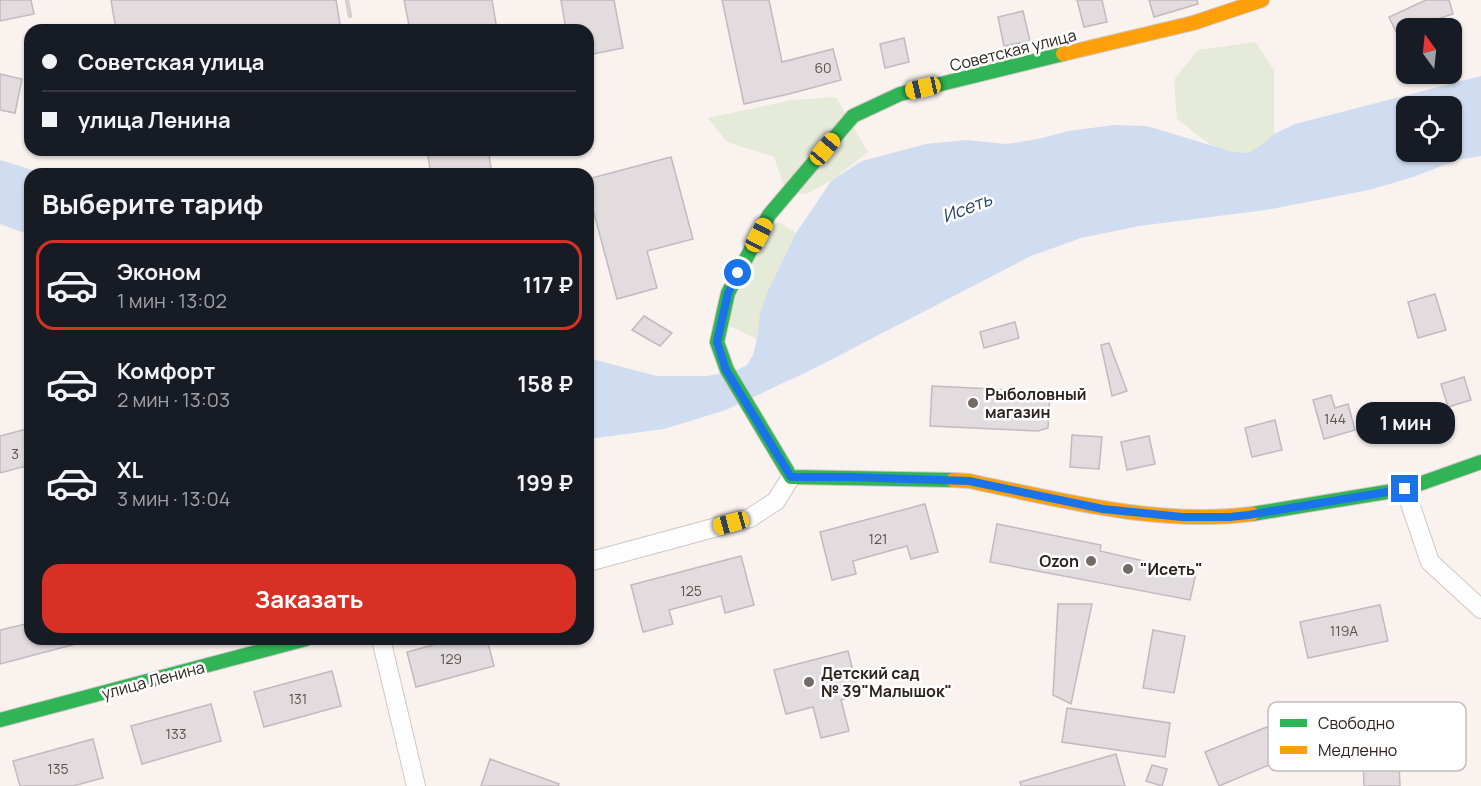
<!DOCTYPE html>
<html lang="ru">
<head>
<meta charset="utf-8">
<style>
	body { margin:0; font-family:Manrope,sans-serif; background:#20242c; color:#f1f3f6; height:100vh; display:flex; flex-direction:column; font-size:22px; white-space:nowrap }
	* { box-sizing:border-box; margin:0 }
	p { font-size:20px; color:#9ea1a6 }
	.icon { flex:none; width:33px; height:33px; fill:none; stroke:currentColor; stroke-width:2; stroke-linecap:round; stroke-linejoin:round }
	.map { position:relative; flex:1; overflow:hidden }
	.drawer { position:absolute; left:24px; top:168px; width:570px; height:477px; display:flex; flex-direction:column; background:#171b24; border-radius:18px; box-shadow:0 2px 4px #0004 }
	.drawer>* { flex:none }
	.hud { position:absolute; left:24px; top:24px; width:570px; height:132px; border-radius:18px; box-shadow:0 2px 4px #0004; display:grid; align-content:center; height:132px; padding:0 18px; background:#171b24 }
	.needle { width:39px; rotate:345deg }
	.controls { position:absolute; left:1396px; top:18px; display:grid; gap:12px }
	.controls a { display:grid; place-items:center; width:66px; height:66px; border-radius:12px; background:#171b24; box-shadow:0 2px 4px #0004; font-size:30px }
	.end { position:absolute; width:27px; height:27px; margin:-14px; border:8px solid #1a73e8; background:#fff; box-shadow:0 0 0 3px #fff }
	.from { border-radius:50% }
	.bubble { position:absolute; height:42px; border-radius:18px; background:#171b24; box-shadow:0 2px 4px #0004; font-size:20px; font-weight:700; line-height:42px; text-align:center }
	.car { position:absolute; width:18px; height:36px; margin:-18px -9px; border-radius:8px; box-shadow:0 0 4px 2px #0007; background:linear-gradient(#f5c518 24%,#345 0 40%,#f5c518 0 76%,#345 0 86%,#f5c518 0) }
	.hud b { display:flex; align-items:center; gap:21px; height:57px; font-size:22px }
	.hud b+b { border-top:2px solid #363941 }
	.hud i { width:15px; height:15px; background:#f1f3f6 }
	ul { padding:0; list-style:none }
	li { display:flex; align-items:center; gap:18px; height:90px; margin:0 12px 9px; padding:0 6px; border:3px solid transparent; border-radius:18px }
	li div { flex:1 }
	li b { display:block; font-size:22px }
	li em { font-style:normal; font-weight:700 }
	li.selected { border-color:#d93025 }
	li>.icon { width:54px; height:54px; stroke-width:1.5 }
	h2 { padding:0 18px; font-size:27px; line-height:72px }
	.cta { display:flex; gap:12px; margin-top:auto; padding:12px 18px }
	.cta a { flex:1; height:69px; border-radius:18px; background:#d93025; color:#fff; font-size:24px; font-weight:700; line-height:69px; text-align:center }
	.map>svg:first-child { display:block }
	.green { fill:#e6ead8 }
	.water { fill:#d0dcf0; fill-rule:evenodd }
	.building { fill:#e2dcdf; stroke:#c1babe; stroke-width:1.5 }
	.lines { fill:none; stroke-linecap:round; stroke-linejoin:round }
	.street-casing { stroke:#d0c7c3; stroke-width:20 }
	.fast-casing { stroke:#d0c7c3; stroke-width:16 }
	.slow-casing { stroke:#d0c7c3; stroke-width:16 }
	.street { stroke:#fefdfd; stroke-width:18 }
	.fast { stroke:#30b455; stroke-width:14 }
	.slow { stroke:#ff9f0a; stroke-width:14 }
	.rail { stroke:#d4d1d0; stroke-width:4.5 }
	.route { stroke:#1a73e8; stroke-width:8 }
	.poi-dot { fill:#746b67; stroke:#fff; stroke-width:2 }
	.labels { text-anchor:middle; stroke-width:5; stroke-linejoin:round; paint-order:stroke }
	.number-label { font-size:14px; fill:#5a504e }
	.street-label { font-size:16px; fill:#2d221e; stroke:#fff }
	.poi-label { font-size:16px; font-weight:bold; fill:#2d221e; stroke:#fff; text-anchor:start }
	.water-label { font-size:18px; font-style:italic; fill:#264169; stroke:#fff }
	.key { fill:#fff; stroke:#c0bdbc; stroke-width:1.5 }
	.key-label { font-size:16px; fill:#2d221e }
</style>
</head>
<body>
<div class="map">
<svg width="1481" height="786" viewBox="0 0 1481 786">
	<rect width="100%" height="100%" fill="#f9f2ef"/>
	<g class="green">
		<path d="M1255,42L1274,70V134C1266,141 1257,151 1247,153C1220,158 1196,133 1177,119L1174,80L1198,50Z"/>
		<path d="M836,97L868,152L832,180L806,194L786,192L774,157L727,142L708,118L792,100Z"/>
		<path d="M779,222L796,233C778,270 762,298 757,339L727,325L759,228Z"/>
	</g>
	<g class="water">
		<path d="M1481,76V156L1458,160L1413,177L1369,190L1266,210L1139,226L1081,238L1031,256L813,369L726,410L664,429L588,439V358L657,376H707L735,371L747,365L753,355L757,339L760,314L768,291L796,233L832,180L862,161L926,144L966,140L1006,144L1038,139L1069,131L1114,125L1147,126L1233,152L1248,153L1260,146L1274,134L1295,124ZM1407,106H1452V152H1407Z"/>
		<path d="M0,160L46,174H30V235L0,224Z"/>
	</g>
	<g class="building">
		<path d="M0,0H31L34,14L0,21Z"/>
		<path d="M111,0H336L341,30H116Z"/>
		<path d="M404,0H492L497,30H410Z"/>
		<path d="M561,0H614L623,48L588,55V30H566Z"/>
		<path d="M722,0H769L782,62L833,49L841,80L789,94L744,104Z"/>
		<path d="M1077,0H1102L1107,22L1084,27Z"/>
		<path d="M1149,0H1197L1198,4L1154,17Z"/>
		<path d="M1426,0H1449L1453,14L1422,24L1424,28H1407V55L1389,17Z"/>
		<path d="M1023,11L1030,41L1004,46L998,17Z"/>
		<path d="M904,38L909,62L885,68L880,44Z"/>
		<path d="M0,74L22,79L15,113L0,110Z"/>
		<path d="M427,150H488L492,174H431Z"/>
		<path d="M671,157L693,239L647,251L657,288L617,299L588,191V179Z"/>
		<path d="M1435,294L1446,330L1418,338L1408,302Z"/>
		<path d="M644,316L672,333L660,346L632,330Z"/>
		<path d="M1015,322L1019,338L984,348L980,332Z"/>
		<path d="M1109,343L1127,391L1112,396L1101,345Z"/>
		<path d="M1464,377L1471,400L1448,407L1441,384Z"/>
		<path d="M932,386L1050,392L1048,428L1038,431L930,426Z"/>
		<path d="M1331,395L1335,408L1348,404L1355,430L1324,439L1313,400Z"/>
		<path d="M1394,409L1400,429L1377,436L1371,416Z"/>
		<path d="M1275,420L1282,450L1252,457L1245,428Z"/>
		<path d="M27,429L30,442V465L0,473V436Z"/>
		<path d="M1072,435L1102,437L1099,469L1070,467Z"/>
		<path d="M1149,436L1155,464L1127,470L1121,442Z"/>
		<path d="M925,504L938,552L911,559L907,546L853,561L856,574L832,580L820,532Z"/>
		<path d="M997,524L1101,545L1100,551L1196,573L1190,600L990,562Z"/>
		<path d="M741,556L754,605L725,613L721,596L669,610L673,624L643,632L631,585Z"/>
		<path d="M1058,604H1092L1071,704L1053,695Z"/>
		<path d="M1380,605L1388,641L1308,658L1300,622Z"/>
		<path d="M30,623V639H75L76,644L0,664V630Z"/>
		<path d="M1153,630L1185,636L1174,693L1143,688Z"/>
		<path d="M455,639H487L494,666L416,687L407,652Z"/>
		<path d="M848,651L859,695L841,700L849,731L821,738L813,707L786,714L774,670Z"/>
		<path d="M332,671L341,706L264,727L254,692Z"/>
		<path d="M211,704L221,741L142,764L131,726Z"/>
		<path d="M1067,708L1170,723L1165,757L1062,742Z"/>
		<path d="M1294,716L1307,749L1219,786L1205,752Z"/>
		<path d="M1397,723L1400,786H1364L1362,725Z"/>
		<path d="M93,739L103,778L73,786H20L13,761Z"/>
		<path d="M1116,754L1125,786H1021L1020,782Z"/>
		<path d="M490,759L559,784L558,786H481Z"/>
		<path d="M1152,765L1167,769L1162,786L1146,781Z"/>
	</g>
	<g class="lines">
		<defs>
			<g id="street">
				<path d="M1405,489L1430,562L1481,609"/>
				<path d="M588,562L750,518L776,501L791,477"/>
				<path d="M381,639L416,786"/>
			</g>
			<g id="fast">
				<path d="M953,480L791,477L727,370L717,342L728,293L769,215L853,116L900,94L1063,54"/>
				<path d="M1252,514L1405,489L1481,462"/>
				<path d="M0,720L306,639"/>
			</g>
			<g id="slow">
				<path d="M1063,54L1193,23L1262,0"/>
				<path d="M953,480L969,481C1061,500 1157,526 1252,514"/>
			</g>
		</defs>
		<use href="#street" class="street-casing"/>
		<use href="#fast" class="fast-casing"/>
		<use href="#slow" class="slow-casing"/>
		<use href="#street" class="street"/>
		<use href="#fast" class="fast"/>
		<use href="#slow" class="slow"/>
		<path class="rail" d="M347,0L350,16"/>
	</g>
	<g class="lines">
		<path class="route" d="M738,273L728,293L717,342L726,370L791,477H848L969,481L1103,509L1182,517H1230L1248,515L1405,489"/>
	</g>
	<g class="poi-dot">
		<circle cx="973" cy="403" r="6"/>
		<circle cx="1091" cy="561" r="6"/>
		<circle cx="1128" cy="569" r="6"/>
		<circle cx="809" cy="682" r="6"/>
	</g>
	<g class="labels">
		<g class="number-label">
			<text x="823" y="73">60</text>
			<text x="1335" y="424">144</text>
			<text x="15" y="459">3</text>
			<text x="878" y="544">121</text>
			<text x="691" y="596">125</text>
			<text x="1344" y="636">119А</text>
			<text x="451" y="664">129</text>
			<text x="298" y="704">131</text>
			<text x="176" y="739">133</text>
			<text x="58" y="774">135</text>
		</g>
		<g class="street-label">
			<text transform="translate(1013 50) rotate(-14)" y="6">Советская улица</text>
			<text transform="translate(153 680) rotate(-15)" y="6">улица Ленина</text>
		</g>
		<g class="poi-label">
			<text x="985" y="400">Рыболовный<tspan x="985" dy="18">магазин</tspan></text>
			<text x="1079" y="567" text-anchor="end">Ozon</text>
			<text x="1140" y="575">"Исеть"</text>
			<text x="821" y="679">Детский сад<tspan x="821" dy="18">№ 39"Малышок"</tspan></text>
		</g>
		<g class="water-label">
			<text transform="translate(967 208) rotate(-21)" y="6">Исеть</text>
		</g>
	</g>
	<rect x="1268" y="702" width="198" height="69" rx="9" class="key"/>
	<rect x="1280" y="719" width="27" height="8" fill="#30b455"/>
	<rect x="1280" y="746" width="27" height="8" fill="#ff9f0a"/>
	<g class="key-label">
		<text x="1318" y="729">Свободно</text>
		<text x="1318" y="756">Медленно</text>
	</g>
</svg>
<div class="controls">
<a><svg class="needle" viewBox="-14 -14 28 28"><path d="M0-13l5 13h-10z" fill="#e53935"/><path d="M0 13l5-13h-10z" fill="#9ea1a6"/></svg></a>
<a><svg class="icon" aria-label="locate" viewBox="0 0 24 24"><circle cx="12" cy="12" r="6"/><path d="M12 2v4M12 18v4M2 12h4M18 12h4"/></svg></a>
</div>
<i class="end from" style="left:738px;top:273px"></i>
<i class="end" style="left:1405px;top:489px"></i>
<div class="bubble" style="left:1356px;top:402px;width:99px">1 мин</div>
<i class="car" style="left:923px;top:88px;rotate:257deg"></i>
<i class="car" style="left:825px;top:149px;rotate:40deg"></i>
<i class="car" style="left:759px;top:235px;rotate:28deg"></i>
<i class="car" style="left:731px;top:523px;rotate:255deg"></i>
<div class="hud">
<b><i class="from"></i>Советская улица</b>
<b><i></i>улица Ленина</b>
</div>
<section class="drawer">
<h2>Выберите тариф</h2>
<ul>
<li class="selected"><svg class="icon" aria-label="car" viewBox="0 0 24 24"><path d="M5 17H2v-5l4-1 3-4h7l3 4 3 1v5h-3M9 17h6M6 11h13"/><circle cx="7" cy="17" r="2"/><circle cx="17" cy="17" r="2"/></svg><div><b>Эконом</b><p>1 мин · 13:02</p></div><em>117 ₽</em></li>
<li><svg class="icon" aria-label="car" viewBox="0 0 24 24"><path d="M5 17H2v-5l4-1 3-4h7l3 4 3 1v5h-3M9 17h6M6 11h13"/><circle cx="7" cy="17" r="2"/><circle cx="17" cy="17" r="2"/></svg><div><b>Комфорт</b><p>2 мин · 13:03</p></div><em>158 ₽</em></li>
<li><svg class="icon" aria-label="car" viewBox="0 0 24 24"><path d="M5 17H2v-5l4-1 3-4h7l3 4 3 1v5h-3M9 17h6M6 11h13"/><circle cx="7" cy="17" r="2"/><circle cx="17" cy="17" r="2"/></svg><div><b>XL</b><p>3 мин · 13:04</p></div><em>199 ₽</em></li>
</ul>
<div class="cta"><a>Заказать</a></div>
</section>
</div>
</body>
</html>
